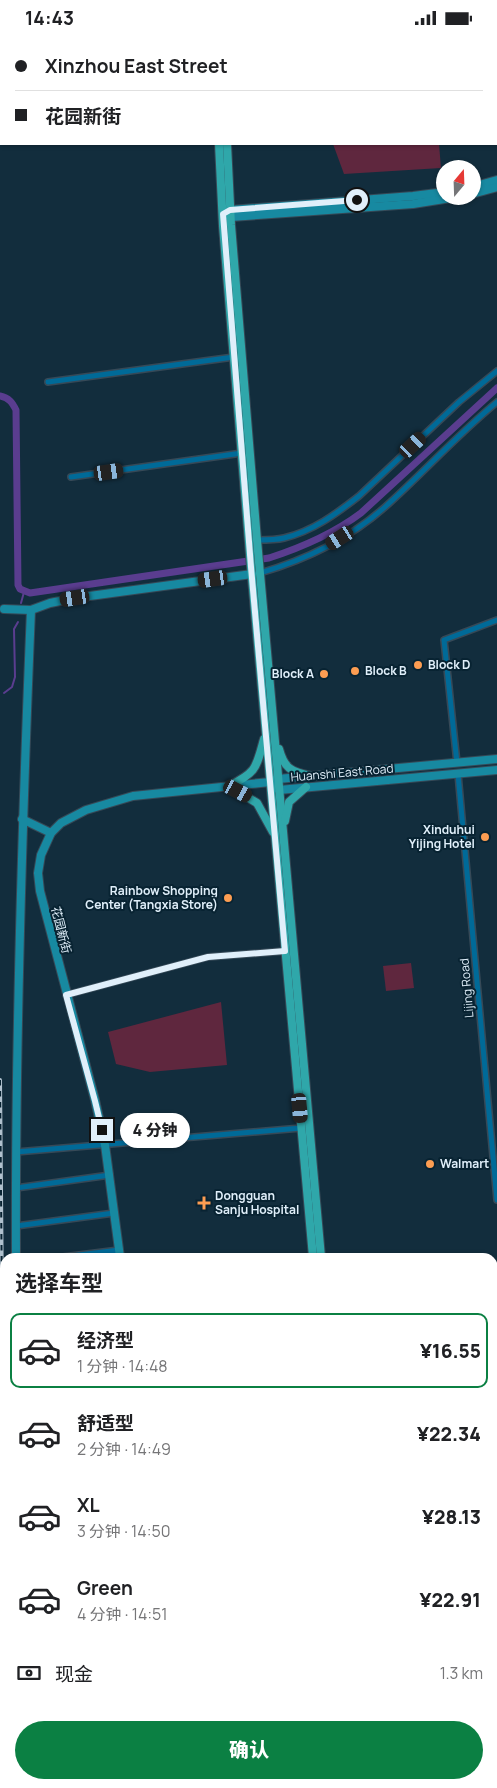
<!DOCTYPE html>
<html lang="zh">
<head>
<meta charset="utf-8">
<style>
	body { margin:0; font-family:Manrope,"Noto Sans SC",sans-serif; background:#f2f2f2; color:#202124; height:100vh; display:flex; flex-direction:column; font-size:19px; white-space:nowrap }
	* { box-sizing:border-box; margin:0 }
	p { font-size:16px; color:#757577 }
	.icon { flex:none; width:28px; height:28px; fill:none; stroke:currentColor; stroke-width:2; stroke-linecap:round; stroke-linejoin:round }
	.map { position:relative; flex:1; overflow:hidden }
	.sheet { position:absolute; left:0px; top:1218px; width:498px; height:536px; display:flex; flex-direction:column; background:#fff; border-radius:15px 15px 0 0; box-shadow:0 1px 4px #0004 }
	.sheet>* { flex:none }
	.hud { position:absolute; left:0px; top:0px; width:498px; height:110px; box-shadow:0 1px 4px #0004; display:grid; align-content:center; height:110px; padding:0 15px; background:#fff }
	.needle { width:32px; rotate:19deg }
	.tools { position:absolute; left:436px; top:125px; display:grid; gap:10px }
	.tools a { display:grid; place-items:center; width:45px; height:45px; border-radius:50%; background:#fff; box-shadow:0 1px 4px #0004; font-size:25px }
	.end { position:absolute; width:22px; height:22px; margin:-11px; border:6px solid #e0effa; background:#111; box-shadow:0 0 0 2px #111 }
	.from { border-radius:50% }
	.bubble { position:absolute; height:35px; border-radius:18px; background:#fff; box-shadow:0 1px 4px #0004; font-size:16px; font-weight:800; line-height:35px; text-align:center }
	.car { position:absolute; width:15px; height:30px; margin:-15px -8px; border-radius:6px; box-shadow:0 0 4px 1px #0007; background:linear-gradient(#222 24%,#8ab4d8 0 40%,#222 0 76%,#8ab4d8 0 86%,#222 0) }
	.hud b { display:flex; align-items:center; gap:18px; height:48px; font-size:19px }
	.hud b+b { border-top:1px solid #e0e0e0 }
	.hud i { width:12px; height:12px; background:#202124 }
	ul { padding:0; list-style:none }
	li { display:flex; align-items:center; gap:15px; height:75px; margin:0 10px 8px; padding:0 5px; border:2px solid transparent; border-radius:10px }
	li div { flex:1 }
	li b { display:block; font-size:19px }
	li em { font-style:normal; font-weight:800 }
	li.selected { border-color:#0b8043 }
	li>.icon { width:45px; height:45px; stroke-width:1.5 }
	h2 { padding:0 15px; font-size:22px; line-height:60px }
	.pay { display:flex; align-items:center; gap:12px; height:55px; padding:0 15px; font-size:19px }
	.pay p { margin-inline-start:auto }
	.primary-button { display:flex; gap:10px; margin-top:auto; padding:10px 15px }
	.primary-button a { flex:1; height:58px; border-radius:30px; background:#0b8043; color:#fff; font-size:20px; font-weight:800; line-height:58px; text-align:center }
	.status { display:flex; justify-content:space-between; align-items:center; height:35px; padding:0 25px; background:#fff; direction:ltr }
	.status svg { height:14px; fill:currentColor }
	.map>svg:first-child { display:block }
	.green { fill:#5f273e }
	.lines { fill:none; stroke-linecap:round; stroke-linejoin:round }
	.stream { stroke:#5a3d8f; stroke-width:2 }
	.canal { stroke:#5a3d8f; stroke-width:7 }
	.primary-tunnel { stroke:#314a59; stroke-width:8; stroke-dasharray:8 4; stroke-linecap:butt }
	.street-casing { stroke:#364957; stroke-width:8 }
	.secondary-casing { stroke:#364957; stroke-width:10 }
	.primary-casing { stroke:#364957; stroke-width:10 }
	.street { stroke:#006a98; stroke-width:5 }
	.secondary { stroke:#1789a1; stroke-width:8 }
	.primary { stroke:#2fa7aa; stroke-width:8 }
	.rail-casing { stroke:#b0c1ce; stroke-width:4 }
	.rail { stroke:#082332; stroke-width:2; stroke-dasharray:5.5; stroke-linecap:butt }
	.primary-bridge-casing { stroke:#364957; stroke-width:10; stroke-linecap:butt }
	.primary-bridge { stroke:#2fa7aa; stroke-width:8 }
	.route { stroke:#e0effa; stroke-width:6 }
	.poi-dot { fill:#fc9d52; stroke:#082332; stroke-width:2 }
	.labels { text-anchor:middle; stroke-width:4; stroke-linejoin:round; paint-order:stroke }
	.poi-label { font-size:12px; font-weight:bold; fill:#e0effa; stroke:#082332; text-anchor:start }
	.street-label { font-size:12px; fill:#e0effa; stroke:#082332 }
</style>
</head>
<body>
<div class="status"><b>14:43</b><svg viewBox="0 0 49 12"><path d="M0 12V9h3v3zM5 12V6h3v6zM10 12V3h3v9zM15 12V0h3v12zM26 1h20v11H26zM47 4h2v5h-2z"/></svg></div>
<div class="map">
<svg width="497" height="1753" viewBox="0 0 497 1753">
	<rect width="100%" height="100%" fill="#122d3d"/>
	<g class="green">
		<path d="M333,109H439L441,133L344,139Z"/>
		<path d="M411,928L414,953L386,956L383,931Z"/>
		<path d="M221,967L227,1030L150,1037L116,1029L108,997Z"/>
	</g>
	<g class="lines">
		<g class="stream">
			<path d="M21,568L24,557"/>
			<path d="M4,658L12,652L15,642L14,594L18,587"/>
		</g>
		<path class="canal" d="M0,361C9,363 12,367 16,375L18,550L20,554L30,558L269,523C303,512 333,499 361,478L497,353"/>
		<g class="primary-tunnel">
			<path d="M0,1518H5"/>
			<path d="M0,1541H5"/>
		</g>
		<defs>
			<g id="street">
				<path d="M48,347L234,322"/>
				<path d="M71,442L242,418"/>
				<path d="M257,505C266,505 276,505 284,503C313,496 336,479 359,461L459,367L497,336"/>
				<path d="M260,538C305,525 350,503 385,472C423,438 457,400 497,367"/>
				<path d="M457,728L444,605L497,585"/>
				<path d="M458,739L497,1165"/>
				<path d="M66,960L208,922L285,916"/>
				<path d="M16,1117L301,1093"/>
				<path d="M16,1153L110,1140"/>
				<path d="M16,1191L114,1178"/>
				<path d="M63,1222L119,1215"/>
				<path d="M492,1393L497,1389"/>
			</g>
			<g id="secondary">
				<path d="M472,152L497,145"/>
				<path d="M472,159L497,152"/>
				<path d="M224,178L230,175L413,161L445,157"/>
				<path d="M225,179L231,182L413,169L463,161"/>
				<path d="M4,574L31,575L50,568L75,563L252,539"/>
				<path d="M275,752L279,755L497,735"/>
				<path d="M22,784L51,798"/>
				<path d="M16,1222C15,1006 22,791 31,575"/>
				<path d="M120,1222L105,1110L95,1065L40,856L38,838L41,820L51,798L61,788L86,775L133,761L270,747L278,744L497,724"/>
				<path d="M492,1298H497"/>
				<path d="M22,1749V1753"/>
				<path d="M409,1749L424,1753"/>
				<path d="M149,1753V1749"/>
			</g>
			<g id="primary">
				<path d="M213,0V1"/>
				<path d="M221,0V1"/>
				<path d="M219,109L223,191L251,532L313,1222"/>
				<path d="M227,109L231,190L257,505L321,1222"/>
				<path d="M279,714C284,733 291,737 311,741"/>
				<path d="M229,751L257,768L273,797"/>
				<path d="M229,751C257,737 256,733 264,704"/>
				<path d="M285,786L289,767L306,752"/>
				<path d="M335,1753L336,1749"/>
				<path d="M343,1753V1749"/>
			</g>
		</defs>
		<use href="#street" class="street-casing"/>
		<use href="#secondary" class="secondary-casing"/>
		<use href="#primary" class="primary-casing"/>
		<use href="#street" class="street"/>
		<use href="#secondary" class="secondary"/>
		<use href="#primary" class="primary"/>
		<defs>
			<g id="rail">
				<path d="M0,1045L5,1598"/>
				<path d="M1,1590L2,1753"/>
			</g>
		</defs>
		<use href="#rail" class="rail-casing"/>
		<use href="#rail" class="rail"/>
		<defs>
			<g id="primary-bridge">
				<path d="M0,1527H5"/>
				<path d="M0,1533H5"/>
			</g>
		</defs>
		<use href="#primary-bridge" class="primary-bridge-casing"/>
		<use href="#primary-bridge" class="primary-bridge"/>
	</g>
	<g class="lines">
		<path class="route" d="M102,1095L95,1066L66,960L208,922L285,916L251,532L223,179L230,175L357,165"/>
	</g>
	<g class="poi-dot">
		<circle cx="418" cy="630" r="5"/>
		<circle cx="355" cy="636" r="5"/>
		<circle cx="324" cy="639" r="5"/>
		<circle cx="485" cy="802" r="5"/>
		<circle cx="228" cy="863" r="5"/>
		<circle cx="430" cy="1129" r="5"/>
		<path d="M201.5 1160.5h5v5h5v5h-5v5h-5v-5h-5v-5h5z"/>
	</g>
	<g class="labels">
		<g class="poi-label">
			<text x="428" y="634">Block D</text>
			<text x="365" y="640">Block B</text>
			<text x="314" y="643" text-anchor="end">Block A</text>
			<text x="475" y="799" text-anchor="end">Xinduhui<tspan x="475" dy="14">Yijing Hotel</tspan></text>
			<text x="218" y="860" text-anchor="end">Rainbow Shopping<tspan x="218" dy="14">Center (Tangxia Store)</tspan></text>
			<text x="440" y="1133">Walmart</text>
			<text x="215" y="1165">Dongguan<tspan x="215" dy="14">Sanju Hospital</tspan></text>
		</g>
		<g class="street-label">
			<text transform="translate(342 738) rotate(-5)" y="4">Huanshi East Road</text>
			<text transform="translate(61 895) rotate(76)" y="4">花园新街</text>
			<text transform="translate(467 953) rotate(-95)" y="4">Lijing Road</text>
		</g>
	</g>
</svg>
<div class="tools">
<a><svg class="needle" viewBox="-14 -14 28 28"><path d="M0-13l5 13h-10z" fill="#e53935"/><path d="M0 13l5-13h-10z" fill="#757577"/></svg></a>
</div>
<i class="end from" style="left:357px;top:165px"></i>
<i class="end" style="left:102px;top:1095px"></i>
<div class="bubble" style="left:120px;top:1078px;width:70px">4 分钟</div>
<i class="car" style="left:413px;top:410px;rotate:47deg"></i>
<i class="car" style="left:109px;top:437px;rotate:82deg"></i>
<i class="car" style="left:340px;top:503px;rotate:238deg"></i>
<i class="car" style="left:213px;top:544px;rotate:262deg"></i>
<i class="car" style="left:75px;top:563px;rotate:261deg"></i>
<i class="car" style="left:238px;top:756px;rotate:118deg"></i>
<i class="car" style="left:300px;top:1073px;rotate:175deg"></i>
<div class="hud">
<b><i class="from"></i>Xinzhou East Street</b>
<b><i></i>花园新街</b>
</div>
<section class="sheet">
<h2>选择车型</h2>
<ul>
<li class="selected"><svg class="icon" aria-label="car" viewBox="0 0 24 24"><path d="M5 17H2v-5l4-1 3-4h7l3 4 3 1v5h-3M9 17h6M6 11h13"/><circle cx="7" cy="17" r="2"/><circle cx="17" cy="17" r="2"/></svg><div><b>经济型</b><p>1 分钟 · 14:48</p></div><em>¥16.55</em></li>
<li><svg class="icon" aria-label="car" viewBox="0 0 24 24"><path d="M5 17H2v-5l4-1 3-4h7l3 4 3 1v5h-3M9 17h6M6 11h13"/><circle cx="7" cy="17" r="2"/><circle cx="17" cy="17" r="2"/></svg><div><b>舒适型</b><p>2 分钟 · 14:49</p></div><em>¥22.34</em></li>
<li><svg class="icon" aria-label="car" viewBox="0 0 24 24"><path d="M5 17H2v-5l4-1 3-4h7l3 4 3 1v5h-3M9 17h6M6 11h13"/><circle cx="7" cy="17" r="2"/><circle cx="17" cy="17" r="2"/></svg><div><b>XL</b><p>3 分钟 · 14:50</p></div><em>¥28.13</em></li>
<li><svg class="icon" aria-label="car" viewBox="0 0 24 24"><path d="M5 17H2v-5l4-1 3-4h7l3 4 3 1v5h-3M9 17h6M6 11h13"/><circle cx="7" cy="17" r="2"/><circle cx="17" cy="17" r="2"/></svg><div><b>Green</b><p>4 分钟 · 14:51</p></div><em>¥22.91</em></li>
</ul>
<div class="pay"><svg class="icon" aria-label="cash" viewBox="0 0 24 24"><path d="M3 7h18v10H3z"/><circle cx="12" cy="12" r="2"/></svg>现金<p>1.3 km</p></div>
<div class="primary-button"><a>确认</a></div>
</section>
</div>
</body>
</html>
